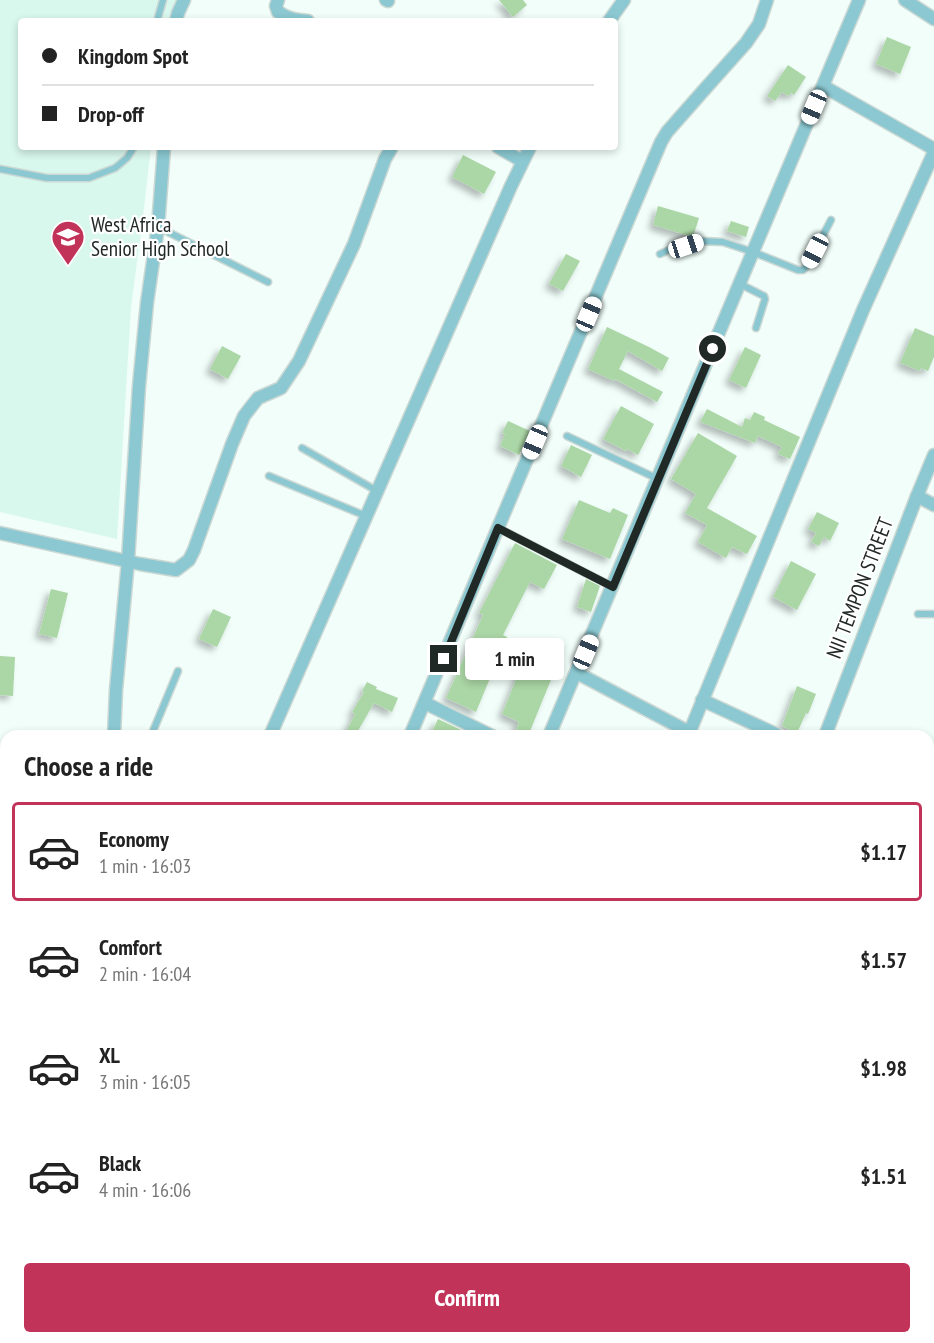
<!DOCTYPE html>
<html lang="en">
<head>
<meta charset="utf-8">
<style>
	body { margin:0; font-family:"PT Sans Narrow",sans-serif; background:#f6f6f6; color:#222; height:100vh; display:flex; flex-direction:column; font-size:22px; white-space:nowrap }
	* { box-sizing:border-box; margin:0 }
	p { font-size:20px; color:#767676 }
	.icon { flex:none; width:33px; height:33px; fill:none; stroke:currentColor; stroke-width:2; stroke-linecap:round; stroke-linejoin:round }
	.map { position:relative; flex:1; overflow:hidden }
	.details { position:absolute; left:0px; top:730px; width:934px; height:614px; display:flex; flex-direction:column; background:#fff; border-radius:18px 18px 0 0; box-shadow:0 3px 9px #0003 }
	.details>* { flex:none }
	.guide { position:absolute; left:18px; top:18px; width:600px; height:132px; border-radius:6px; box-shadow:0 3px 9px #0003; display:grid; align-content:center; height:132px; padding:0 24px; background:#fff }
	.end { position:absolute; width:27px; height:27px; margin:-14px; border:8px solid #212927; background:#fff; box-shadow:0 0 0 3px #fff }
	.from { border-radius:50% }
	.bubble { position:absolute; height:42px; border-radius:6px; background:#fff; box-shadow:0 3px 9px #0003; font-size:20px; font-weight:600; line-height:42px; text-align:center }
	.car { position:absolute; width:18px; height:36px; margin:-18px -9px; border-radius:8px; box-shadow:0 0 4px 2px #0007; background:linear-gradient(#fff 24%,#345 0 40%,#fff 0 76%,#345 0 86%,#fff 0) }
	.guide b { display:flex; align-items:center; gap:21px; height:57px; font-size:22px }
	.guide b+b { border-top:2px solid #e0e0e0 }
	.guide i { width:15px; height:15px; background:#222 }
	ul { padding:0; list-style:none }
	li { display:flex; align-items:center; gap:18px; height:99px; margin:0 12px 9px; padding:0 12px; border:3px solid transparent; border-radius:6px }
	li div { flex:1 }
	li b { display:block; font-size:22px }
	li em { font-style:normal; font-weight:600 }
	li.selected { border-color:#c2335a }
	li>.icon { width:54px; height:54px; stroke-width:1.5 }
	h2 { padding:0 24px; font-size:27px; line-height:72px }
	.primary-button { display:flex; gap:12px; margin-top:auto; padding:12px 24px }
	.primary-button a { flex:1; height:69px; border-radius:6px; background:#c2335a; color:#fff; font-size:24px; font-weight:600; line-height:69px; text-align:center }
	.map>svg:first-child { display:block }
	.built { fill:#d8f7ed }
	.building { fill:#abd6a5; filter:url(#shadow) }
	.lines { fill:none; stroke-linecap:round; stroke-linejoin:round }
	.service-casing { stroke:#ccd8d4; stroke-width:9 }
	.minor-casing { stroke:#ccd8d4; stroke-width:15 }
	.service { stroke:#8bc8d1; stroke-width:6 }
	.minor { stroke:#8bc8d1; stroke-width:12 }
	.route { stroke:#212927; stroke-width:8 }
	.labels { text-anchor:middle; stroke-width:4.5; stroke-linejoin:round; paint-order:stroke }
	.poi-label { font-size:21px; fill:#212927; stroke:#fff; text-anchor:start }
	.street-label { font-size:21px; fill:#212927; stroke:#fff }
</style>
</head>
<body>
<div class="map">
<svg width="934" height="1343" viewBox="0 0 934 1343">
	<defs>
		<filter id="shadow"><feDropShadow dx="-4.5" dy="4.5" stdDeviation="3" flood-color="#0004"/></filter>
	</defs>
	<rect width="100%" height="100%" fill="#f1fefa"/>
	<path class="built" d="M0,0H178L168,21H21V147H151L142,225L131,307L117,539L0,512Z"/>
	<g class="building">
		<path d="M499,0H523L527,5L513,17Z"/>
		<path d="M887,37L911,47L900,74L876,64Z"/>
		<path d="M788,65L806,77L794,95L791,93L788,96L782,92L775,101L767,96Z"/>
		<path d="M463,155L496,172L484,194L452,177Z"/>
		<path d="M658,206L699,218L693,237L653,225Z"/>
		<path d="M731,221L749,227L746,237L727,231Z"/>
		<path d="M566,254L580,261L563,291L549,284Z"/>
		<path d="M607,327L649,347L669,358L662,371L628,351L619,369L663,392L657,402L615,379L614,381L588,369Z"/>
		<path d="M915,328L934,336V357L928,371L921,368L920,371L900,363Z"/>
		<path d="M222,346L241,356L228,379L210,369Z"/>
		<path d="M745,347L761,355L746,388L729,380Z"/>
		<path d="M621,406L654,424L638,455L627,449L626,451L603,439Z"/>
		<path d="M707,409L742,427L745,418L750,420L754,412L765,417L764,420L800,437L790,459L778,454L782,447L758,436L755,443L700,422Z"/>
		<path d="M508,421L530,431L519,455L500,446L505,434L502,433Z"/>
		<path d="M698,433L737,456L707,508L757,536L747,554L732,547L726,558L698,542L707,525L685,513L696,494L671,479Z"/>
		<path d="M571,445L592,455L581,477L561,466Z"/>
		<path d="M579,500L610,513L613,508L628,515L610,559L562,539Z"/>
		<path d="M817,512L839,523L830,541L824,537L819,546L811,542L816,533L808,529Z"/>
		<path d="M515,543L557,565L544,589L530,582L503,635L507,637L476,712L446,698L483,615L479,613Z"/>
		<path d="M791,561L816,574L797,610L773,597Z"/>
		<path d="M586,579L600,586L591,612L577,607Z"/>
		<path d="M51,589L68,593L57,638L39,634Z"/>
		<path d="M213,609L231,617L217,647L199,639Z"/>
		<path d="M528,650L541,656L540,659L557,665L528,736L516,731L519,722L502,714Z"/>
		<path d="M0,656L15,657L13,696L0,695Z"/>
		<path d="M367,682L377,687L376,689L398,698L392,712L374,703L355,736H344L355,714L352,712L364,692L362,691Z"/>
		<path d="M797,686L816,694L808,714L806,713L797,733L782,726Z"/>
		<path d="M438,719L474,736H430Z"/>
	</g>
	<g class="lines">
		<defs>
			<g id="service">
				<path d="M157,21L163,0"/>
				<path d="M0,169L47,178H89L115,168L127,158L134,147"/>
				<path d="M158,227L268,282"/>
				<path d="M660,254L671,249L700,241L723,242L753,252L798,270H803L807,266L831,220"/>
				<path d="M740,284L764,296L765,299L756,328"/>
				<path d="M567,436L658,479"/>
				<path d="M302,448L377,491"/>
				<path d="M269,476L366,516"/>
				<path d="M498,528L613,587"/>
				<path d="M918,614H934"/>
				<path d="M151,736L178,671"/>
				<path d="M315,1338L320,1343"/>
			</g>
			<g id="minor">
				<path d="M278,0L276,6L278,12C288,19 297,20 308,21"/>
				<path d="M386,0L388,1"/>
				<path d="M905,0L934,19"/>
				<path d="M176,21L178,13L184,0"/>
				<path d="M609,21L624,0"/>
				<path d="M823,86L934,149"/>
				<path d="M498,147L522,161"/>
				<path d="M917,496L934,505"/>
				<path d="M0,533L140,564L176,570L189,560L194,550L232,444L244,416L258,398L281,388L299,361L354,244L385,159L392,147"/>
				<path d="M577,673L689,732"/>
				<path d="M702,700L780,736"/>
				<path d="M425,703L492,736"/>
				<path d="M114,736L116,690L128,561L139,386L147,303L158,227L164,147"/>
				<path d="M270,736L511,186L530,147"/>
				<path d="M410,736L661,142L667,132L704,90L746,43L759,24L767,0"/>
				<path d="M549,736L859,0"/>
				<path d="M688,736L863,310L934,152"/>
				<path d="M825,736L917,496L934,455"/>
				<path d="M928,808L934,795"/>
				<path d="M0,994H6"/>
				<path d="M928,1150L934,1134"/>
				<path d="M928,1250L934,1253"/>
				<path d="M0,1256L6,1235"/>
				<path d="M841,1338L850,1343"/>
				<path d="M142,1343L144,1338"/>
				<path d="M291,1343L293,1338"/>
				<path d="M434,1343L436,1338"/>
				<path d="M582,1343L584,1338"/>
				<path d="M719,1343L721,1338"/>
			</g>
		</defs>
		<use href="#service" class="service-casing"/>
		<use href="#minor" class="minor-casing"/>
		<use href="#service" class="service"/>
		<use href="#minor" class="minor"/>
	</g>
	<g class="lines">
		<path class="route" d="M444,659L498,528L613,587L713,349"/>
	</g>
	<defs>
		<symbol id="school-pin" viewBox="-11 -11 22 30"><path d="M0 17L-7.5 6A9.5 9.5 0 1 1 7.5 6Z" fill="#c2335a" stroke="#fff"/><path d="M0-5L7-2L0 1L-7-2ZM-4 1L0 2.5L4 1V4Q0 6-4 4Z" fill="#fff"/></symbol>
	</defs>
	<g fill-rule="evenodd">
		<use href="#school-pin" x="49" y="218" width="38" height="52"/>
	</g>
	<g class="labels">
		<g class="poi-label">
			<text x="91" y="232">West Africa<tspan x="91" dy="24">Senior High School</tspan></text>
		</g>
		<g class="street-label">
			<text transform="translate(860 588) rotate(-69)" y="7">NII TEMPON STREET</text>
		</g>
	</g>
</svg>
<i class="end from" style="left:713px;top:349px"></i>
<i class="end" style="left:444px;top:659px"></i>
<div class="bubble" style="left:465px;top:638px;width:99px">1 min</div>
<i class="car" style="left:814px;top:107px;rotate:203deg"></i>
<i class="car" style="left:686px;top:246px;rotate:72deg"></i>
<i class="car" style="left:815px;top:251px;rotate:207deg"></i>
<i class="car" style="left:589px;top:314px;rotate:23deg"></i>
<i class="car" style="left:535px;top:442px;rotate:203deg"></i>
<i class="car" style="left:586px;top:652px;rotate:23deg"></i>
<div class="guide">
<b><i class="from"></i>Kingdom Spot</b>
<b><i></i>Drop-off</b>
</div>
<section class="details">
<h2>Choose a ride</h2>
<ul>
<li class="selected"><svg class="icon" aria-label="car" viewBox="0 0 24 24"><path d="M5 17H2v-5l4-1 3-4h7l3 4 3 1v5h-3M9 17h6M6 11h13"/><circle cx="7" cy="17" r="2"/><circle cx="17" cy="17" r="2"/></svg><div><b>Economy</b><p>1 min · 16:03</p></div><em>$1.17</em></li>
<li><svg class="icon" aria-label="car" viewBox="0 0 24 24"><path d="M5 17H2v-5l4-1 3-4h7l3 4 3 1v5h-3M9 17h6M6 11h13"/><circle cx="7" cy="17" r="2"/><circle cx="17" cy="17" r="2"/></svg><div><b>Comfort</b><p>2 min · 16:04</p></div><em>$1.57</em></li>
<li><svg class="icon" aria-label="car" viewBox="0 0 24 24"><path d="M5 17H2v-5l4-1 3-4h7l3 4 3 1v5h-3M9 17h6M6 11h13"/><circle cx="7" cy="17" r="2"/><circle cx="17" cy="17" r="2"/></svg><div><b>XL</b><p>3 min · 16:05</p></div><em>$1.98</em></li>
<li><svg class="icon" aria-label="car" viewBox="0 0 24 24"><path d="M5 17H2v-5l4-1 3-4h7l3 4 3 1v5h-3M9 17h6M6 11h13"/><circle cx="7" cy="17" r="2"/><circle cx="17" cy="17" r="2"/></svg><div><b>Black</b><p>4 min · 16:06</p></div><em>$1.51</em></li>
</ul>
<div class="primary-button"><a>Confirm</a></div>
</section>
</div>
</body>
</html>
